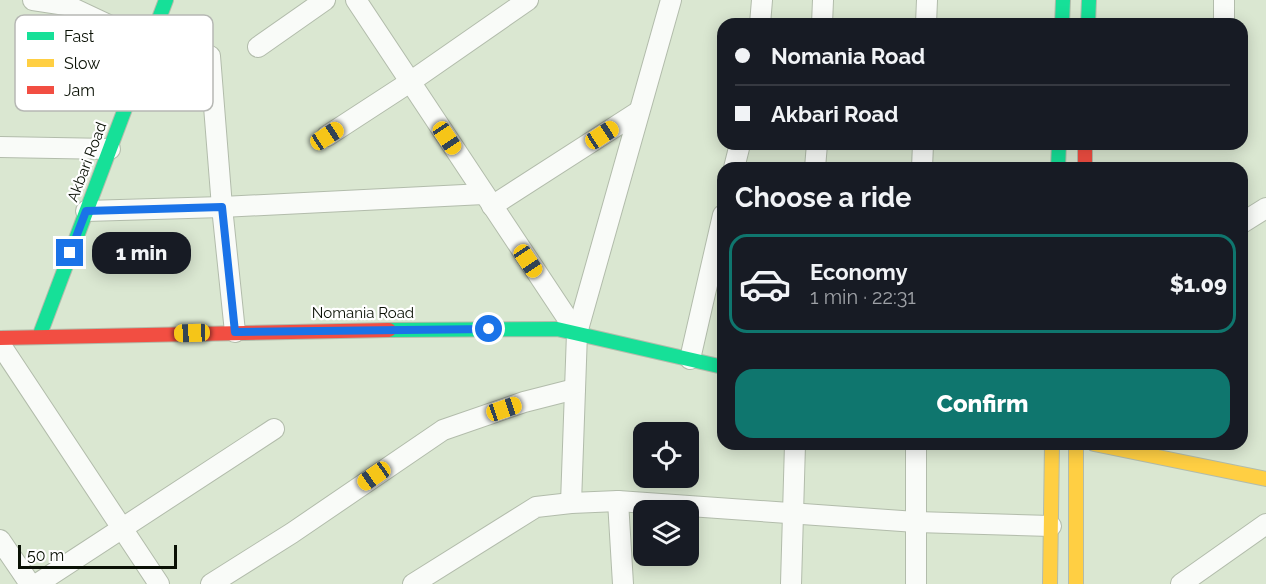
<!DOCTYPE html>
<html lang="en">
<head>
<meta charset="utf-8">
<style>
	body { margin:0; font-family:Raleway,sans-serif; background:#20242c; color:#f1f3f6; height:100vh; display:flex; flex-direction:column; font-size:22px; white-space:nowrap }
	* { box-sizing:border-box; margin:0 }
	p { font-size:20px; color:#9ea1a6 }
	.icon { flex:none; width:33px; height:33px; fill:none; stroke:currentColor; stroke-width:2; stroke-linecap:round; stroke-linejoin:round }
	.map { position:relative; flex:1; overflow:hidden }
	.panel { position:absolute; left:717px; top:162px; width:531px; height:288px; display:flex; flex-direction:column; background:#171b24; border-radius:18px; box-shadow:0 3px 15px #0003 }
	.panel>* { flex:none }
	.guide { position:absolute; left:717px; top:18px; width:531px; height:132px; border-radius:18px; box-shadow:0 3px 15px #0003; display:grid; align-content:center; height:132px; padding:0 18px; background:#171b24 }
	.fabs { position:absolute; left:633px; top:422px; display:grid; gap:12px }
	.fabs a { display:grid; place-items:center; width:66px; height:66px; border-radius:12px; background:#171b24; box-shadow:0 3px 15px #0003; font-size:30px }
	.scale { position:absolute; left:18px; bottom:15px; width:159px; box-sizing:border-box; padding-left:6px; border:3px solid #0a1105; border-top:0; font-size:16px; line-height:21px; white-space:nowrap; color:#0a1105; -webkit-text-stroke:4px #fff; paint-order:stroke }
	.end { position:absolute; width:27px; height:27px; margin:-14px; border:8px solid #1a73e8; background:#fff; box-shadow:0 0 0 3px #fff }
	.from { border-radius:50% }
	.bubble { position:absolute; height:42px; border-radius:18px; background:#171b24; box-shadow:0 3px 15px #0003; font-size:20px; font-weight:800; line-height:42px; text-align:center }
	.car { position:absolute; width:18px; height:36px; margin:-18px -9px; border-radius:8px; box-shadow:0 0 4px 2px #0007; background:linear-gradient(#f5c518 24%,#345 0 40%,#f5c518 0 76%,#345 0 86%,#f5c518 0) }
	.guide b { display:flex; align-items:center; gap:21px; height:57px; font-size:22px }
	.guide b+b { border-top:2px solid #363941 }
	.guide i { width:15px; height:15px; background:#f1f3f6 }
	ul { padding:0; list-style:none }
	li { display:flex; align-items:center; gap:18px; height:99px; margin:0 12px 9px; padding:0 6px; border:3px solid transparent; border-radius:18px }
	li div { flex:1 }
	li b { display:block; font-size:22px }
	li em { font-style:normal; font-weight:800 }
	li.current { border-color:#0f766e }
	li>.icon { width:54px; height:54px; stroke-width:1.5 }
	h2 { padding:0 18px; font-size:27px; line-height:72px }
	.cta { display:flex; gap:12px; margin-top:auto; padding:12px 18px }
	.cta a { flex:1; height:69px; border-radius:18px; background:#0f766e; color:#fff; font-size:24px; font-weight:800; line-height:69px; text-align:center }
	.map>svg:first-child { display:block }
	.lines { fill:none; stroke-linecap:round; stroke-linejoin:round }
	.street-casing { stroke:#b2bcab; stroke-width:22 }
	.fast-casing { stroke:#b2bcab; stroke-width:16 }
	.slow-casing { stroke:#b2bcab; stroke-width:16 }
	.jam-casing { stroke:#b2bcab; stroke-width:16 }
	.street { stroke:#f9fbf8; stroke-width:20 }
	.fast { stroke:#16e098; stroke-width:14 }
	.slow { stroke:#ffcf43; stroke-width:14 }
	.jam { stroke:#f24e42; stroke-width:14 }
	.route { stroke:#1a73e8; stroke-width:8 }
	.labels { text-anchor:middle; stroke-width:4.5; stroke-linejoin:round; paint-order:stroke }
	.street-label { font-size:15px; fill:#0a1105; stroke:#fff }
	.key { fill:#fff; stroke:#b6b8b4; stroke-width:1.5 }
	.key-label { font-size:16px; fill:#0a1105 }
</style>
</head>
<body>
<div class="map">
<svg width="1266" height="584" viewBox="0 0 1266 584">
	<rect width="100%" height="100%" fill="#dae7d1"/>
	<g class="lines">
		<defs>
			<g id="street">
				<path d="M33,0L66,5L149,44"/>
				<path d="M356,0L577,333"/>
				<path d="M760,24L762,0"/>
				<path d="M822,24L823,0"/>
				<path d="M926,24L927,0"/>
				<path d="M1224,24V0"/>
				<path d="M258,47L325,0"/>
				<path d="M210,56L222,207L235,332"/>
				<path d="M327,136L410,82L528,0"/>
				<path d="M0,147L110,149"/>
				<path d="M734,168L740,144"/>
				<path d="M815,168L817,144"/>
				<path d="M922,168L923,144"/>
				<path d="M492,206L638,112"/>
				<path d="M86,211L222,207L484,194"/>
				<path d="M1242,223L1266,208"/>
				<path d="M0,344L159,584"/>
				<path d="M690,359L723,215"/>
				<path d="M916,444V584"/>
				<path d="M618,501L623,584"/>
				<path d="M571,503L577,333L671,0"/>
				<path d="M0,540L30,584"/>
				<path d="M37,584L274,429"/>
				<path d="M211,584L292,533L443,430L524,402L575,389"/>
				<path d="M413,584L536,507L571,503L618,501L916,522L1051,526"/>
				<path d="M791,584L795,444"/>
				<path d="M1181,584L1266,524"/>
			</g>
			<g id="fast">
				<path d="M1062,24L1063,0"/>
				<path d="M1088,24L1089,0"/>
				<path d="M1058,168L1059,144"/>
				<path d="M389,330L557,329L723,367"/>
				<path d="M39,337L166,0"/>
			</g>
			<g id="slow">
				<path d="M1076,444V584"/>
				<path d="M1094,444L1266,479"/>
				<path d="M1050,584L1052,444"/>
			</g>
			<g id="jam">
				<path d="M1085,144V168"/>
				<path d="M0,338L389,330"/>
			</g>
		</defs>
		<use href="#street" class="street-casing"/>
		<use href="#fast" class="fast-casing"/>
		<use href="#slow" class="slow-casing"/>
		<use href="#jam" class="jam-casing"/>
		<use href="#street" class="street"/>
		<use href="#fast" class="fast"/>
		<use href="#slow" class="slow"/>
		<use href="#jam" class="jam"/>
	</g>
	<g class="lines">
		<path class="route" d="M70,253L86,211L222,207L235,332L489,329"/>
	</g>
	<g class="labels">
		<g class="street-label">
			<text transform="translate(87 162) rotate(-69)" y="5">Akbari Road</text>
			<text x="363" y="318">Nomania Road</text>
		</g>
	</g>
	<rect x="15" y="15" width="198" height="96" rx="9" class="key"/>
	<rect x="27" y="32" width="27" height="8" fill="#16e098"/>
	<rect x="27" y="59" width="27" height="8" fill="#ffcf43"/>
	<rect x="27" y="86" width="27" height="8" fill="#f24e42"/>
	<g class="key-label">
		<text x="64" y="42">Fast</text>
		<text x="64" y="69">Slow</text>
		<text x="64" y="96">Jam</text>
	</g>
</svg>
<div class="fabs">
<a><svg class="icon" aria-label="locate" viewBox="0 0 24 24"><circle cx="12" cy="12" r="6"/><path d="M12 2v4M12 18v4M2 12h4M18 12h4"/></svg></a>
<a><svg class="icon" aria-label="layers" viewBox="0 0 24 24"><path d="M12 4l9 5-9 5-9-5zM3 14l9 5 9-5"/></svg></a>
</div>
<div class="scale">50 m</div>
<i class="end from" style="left:489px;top:329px"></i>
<i class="end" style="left:70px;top:253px"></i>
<div class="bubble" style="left:92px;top:232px;width:99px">1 min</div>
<i class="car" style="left:602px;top:135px;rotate:57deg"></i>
<i class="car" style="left:327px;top:136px;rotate:57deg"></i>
<i class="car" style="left:447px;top:138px;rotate:146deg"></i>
<i class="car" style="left:528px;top:261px;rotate:146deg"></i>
<i class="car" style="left:192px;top:333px;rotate:268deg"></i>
<i class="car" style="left:504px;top:409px;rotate:71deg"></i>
<i class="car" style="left:374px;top:476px;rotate:235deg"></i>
<div class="guide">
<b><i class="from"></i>Nomania Road</b>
<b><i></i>Akbari Road</b>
</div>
<section class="panel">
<h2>Choose a ride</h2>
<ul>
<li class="current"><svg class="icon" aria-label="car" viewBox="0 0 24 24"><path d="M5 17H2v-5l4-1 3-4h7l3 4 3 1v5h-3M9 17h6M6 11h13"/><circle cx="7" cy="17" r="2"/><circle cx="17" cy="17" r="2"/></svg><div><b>Economy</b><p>1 min · 22:31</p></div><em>$1.09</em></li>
</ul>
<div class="cta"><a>Confirm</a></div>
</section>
</div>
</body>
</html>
